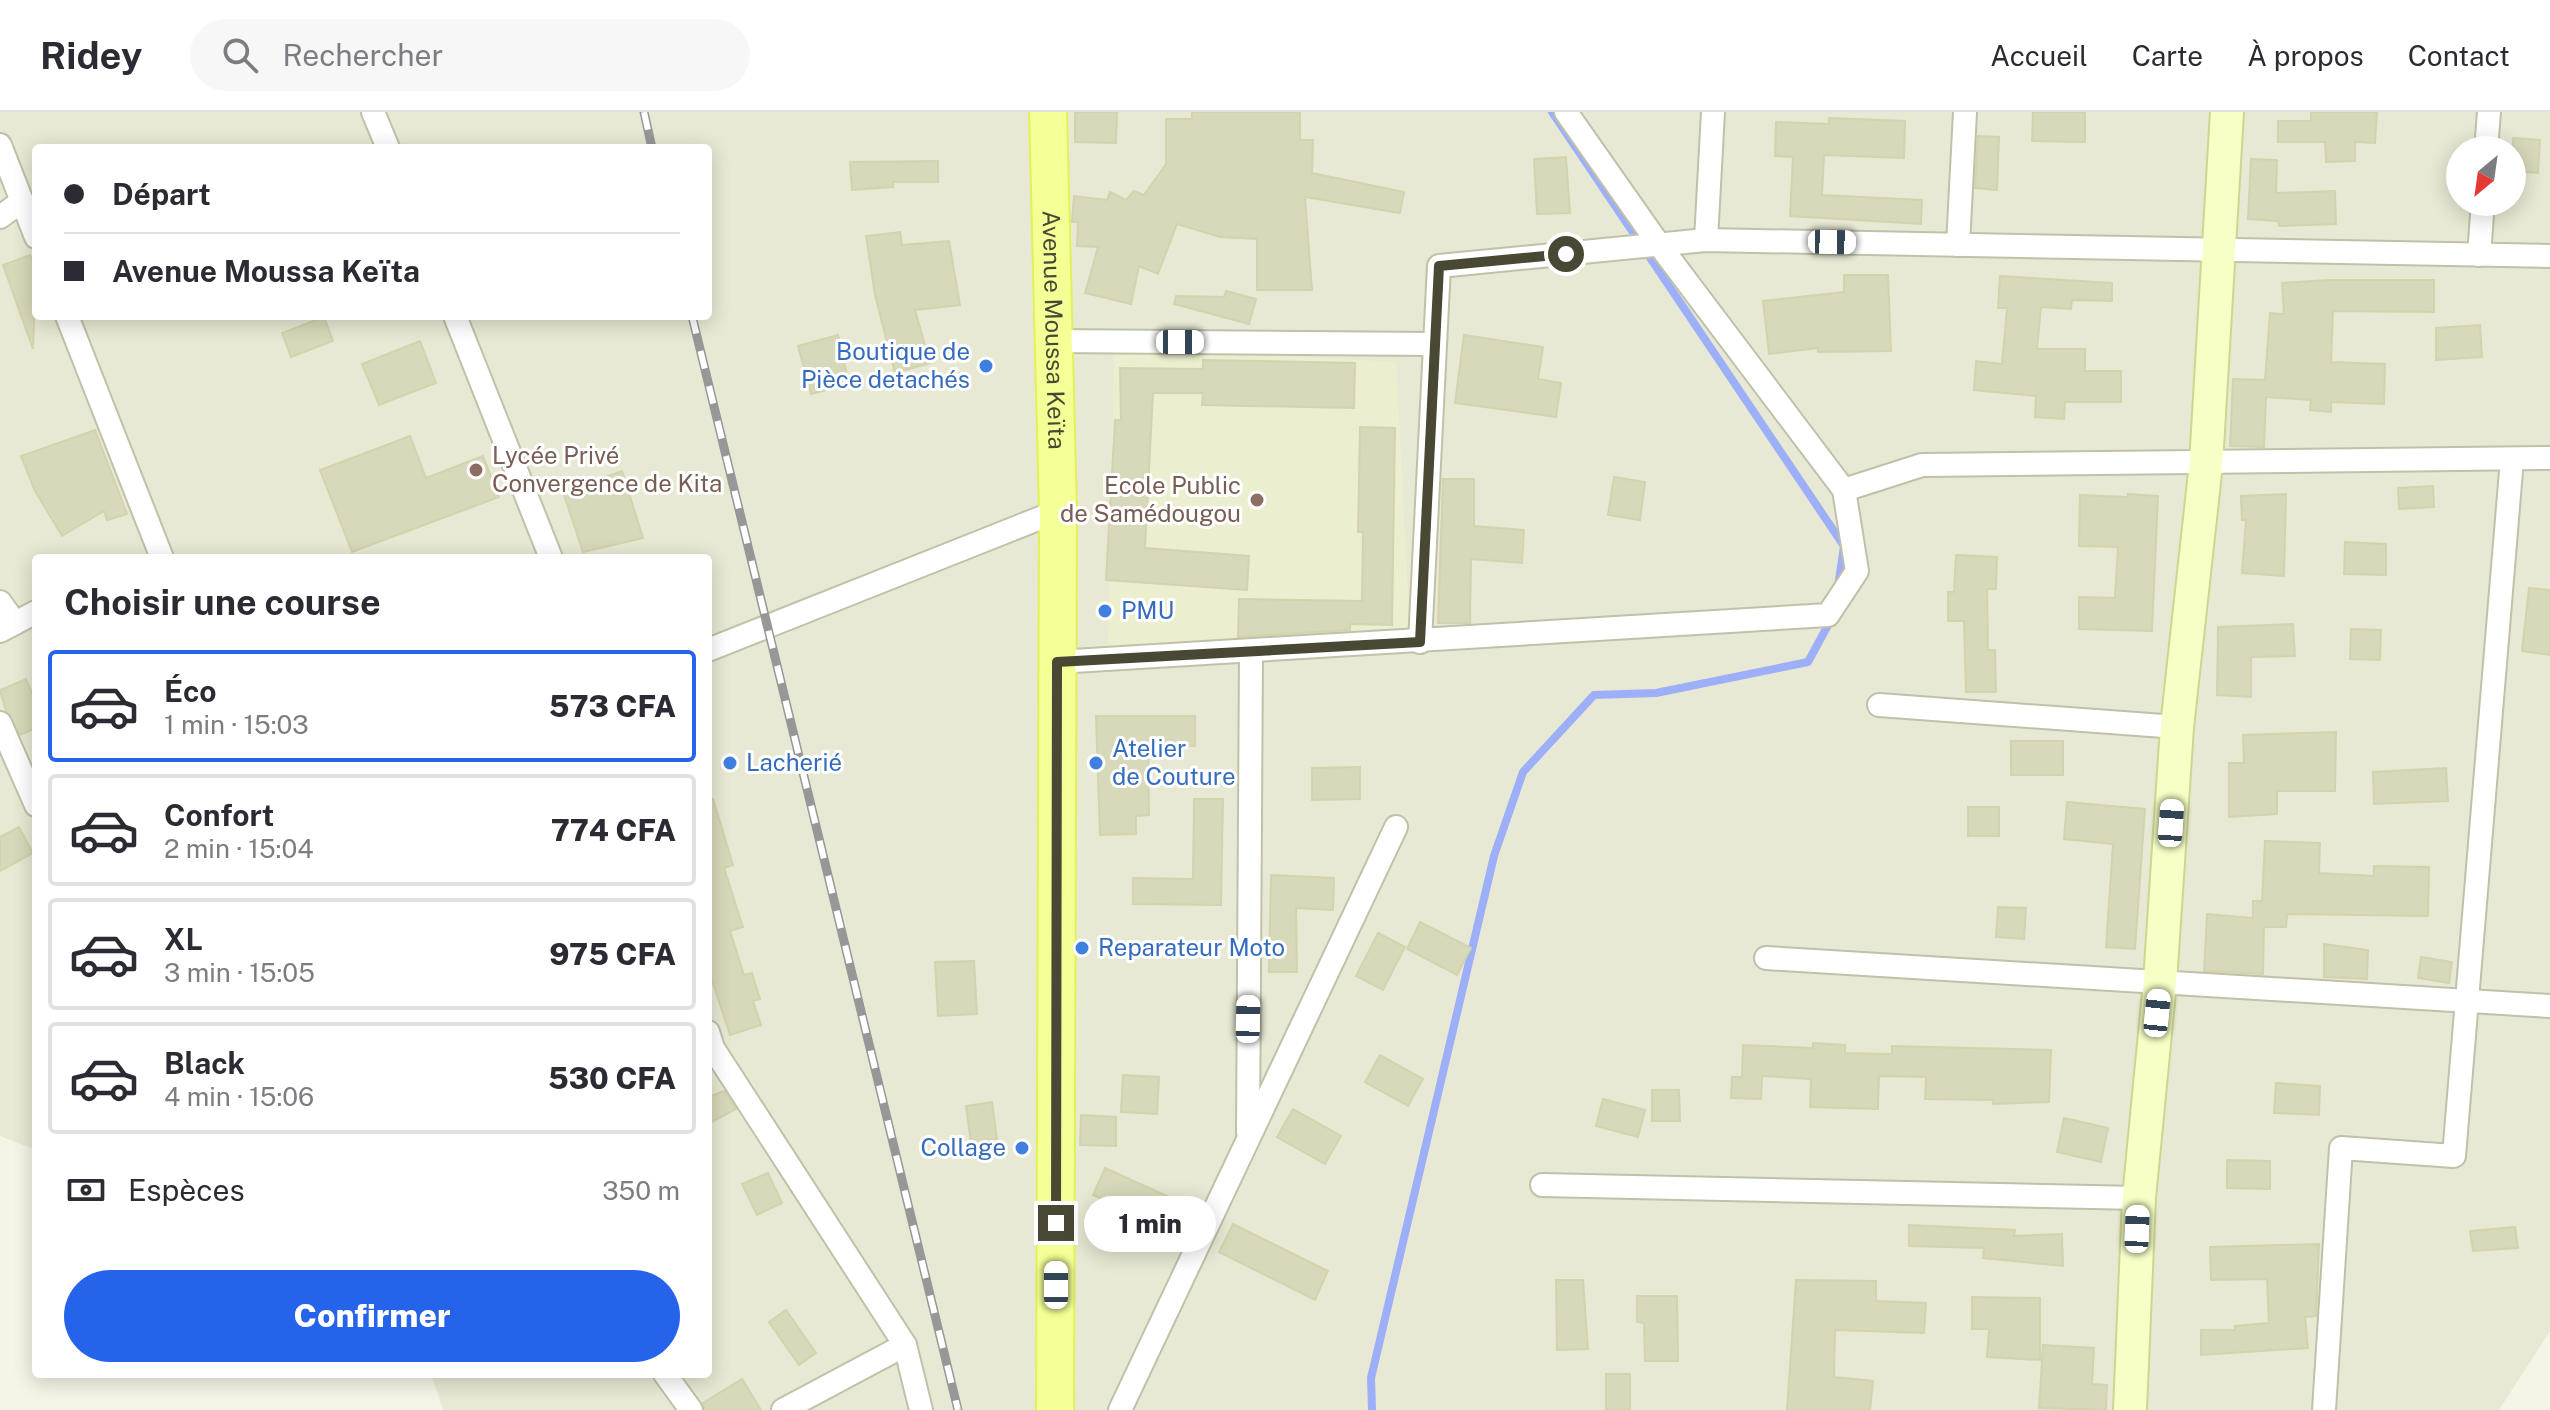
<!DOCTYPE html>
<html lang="fr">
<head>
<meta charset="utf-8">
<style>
	body { margin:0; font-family:"Public Sans",sans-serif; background:#f7f7f7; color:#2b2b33; height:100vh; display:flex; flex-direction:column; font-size:30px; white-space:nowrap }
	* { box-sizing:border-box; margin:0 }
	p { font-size:26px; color:#7c7c81 }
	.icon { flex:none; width:44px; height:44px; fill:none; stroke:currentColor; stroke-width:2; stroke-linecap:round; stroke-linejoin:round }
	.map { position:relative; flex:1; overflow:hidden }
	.panel { position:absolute; left:32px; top:442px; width:680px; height:824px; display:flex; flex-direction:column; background:#fff; border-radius:8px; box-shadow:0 4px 20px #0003 }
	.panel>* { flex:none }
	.hud { position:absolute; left:32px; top:32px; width:680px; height:176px; border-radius:8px; box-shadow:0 4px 20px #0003; display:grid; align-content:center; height:176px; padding:0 32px; background:#fff }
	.needle { width:52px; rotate:209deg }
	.buttons { position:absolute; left:2446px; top:24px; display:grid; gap:16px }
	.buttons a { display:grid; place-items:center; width:80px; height:80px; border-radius:50%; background:#fff; box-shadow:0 4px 20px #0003; font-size:40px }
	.end { position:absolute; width:36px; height:36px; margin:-18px; border:10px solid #494835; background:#fff; box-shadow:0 0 0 4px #fff }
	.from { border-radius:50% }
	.bubble { position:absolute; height:56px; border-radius:28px; background:#fff; box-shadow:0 4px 20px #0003; font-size:26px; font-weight:800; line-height:56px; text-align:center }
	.car { position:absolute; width:24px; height:48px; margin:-24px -12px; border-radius:10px; box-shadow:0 0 6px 2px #0007; background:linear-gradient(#fff 24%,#345 0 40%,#fff 0 76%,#345 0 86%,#fff 0) }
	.hud b { display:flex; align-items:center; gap:28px; height:76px; font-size:30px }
	.hud b+b { border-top:2px solid #e1e1e2 }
	.hud i { width:20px; height:20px; background:#2b2b33 }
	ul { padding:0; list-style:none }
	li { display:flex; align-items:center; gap:24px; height:112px; margin:0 16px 12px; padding:0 16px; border:4px solid #e1e1e2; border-radius:8px }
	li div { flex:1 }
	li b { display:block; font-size:30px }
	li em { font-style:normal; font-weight:800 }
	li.on { border-color:#2563eb }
	li>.icon { width:72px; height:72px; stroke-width:1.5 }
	h2 { padding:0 32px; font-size:36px; line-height:96px }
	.pay { display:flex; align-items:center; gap:20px; height:88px; padding:0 32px; font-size:30px }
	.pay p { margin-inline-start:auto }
	.cta { display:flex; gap:16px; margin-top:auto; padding:16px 32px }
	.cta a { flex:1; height:92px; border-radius:48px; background:#2563eb; color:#fff; font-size:32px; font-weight:800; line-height:92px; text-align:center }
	header { display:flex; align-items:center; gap:48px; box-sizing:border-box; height:112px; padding:0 40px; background:#fff; border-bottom:2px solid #e1e1e2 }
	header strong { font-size:38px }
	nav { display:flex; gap:44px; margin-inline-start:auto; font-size:28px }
	.search { width:560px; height:72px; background:#f7f7f7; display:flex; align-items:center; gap:20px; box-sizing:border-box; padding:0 28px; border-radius:44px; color:#7c7c81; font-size:30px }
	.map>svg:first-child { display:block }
	.residential { fill:#e8e9d4; fill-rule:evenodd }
	.education { fill:#ecefcf }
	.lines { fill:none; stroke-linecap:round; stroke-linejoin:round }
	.stream { stroke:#9caff8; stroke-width:8 }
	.building { fill:#d8d8ba; stroke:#d3d3ad; stroke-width:2 }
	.street-casing { stroke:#c0c1a8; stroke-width:26 }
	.secondary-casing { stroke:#cdd68f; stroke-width:36 }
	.primary-casing { stroke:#e2f059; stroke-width:40 }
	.street { stroke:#fff; stroke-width:22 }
	.secondary { stroke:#f7ffc6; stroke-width:32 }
	.primary { stroke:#f4ff95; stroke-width:36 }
	.rail-casing { stroke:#979797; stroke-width:9 }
	.rail { stroke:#fff; stroke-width:6; stroke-dasharray:18; stroke-linecap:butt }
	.route { stroke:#494835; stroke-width:10 }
	.shop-dot { fill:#3f7fe0; stroke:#fff; stroke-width:3 }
	.education-dot { fill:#8d6e63; stroke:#fff; stroke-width:3 }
	.labels { text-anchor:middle; stroke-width:6; stroke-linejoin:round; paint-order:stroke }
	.street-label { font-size:24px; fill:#494835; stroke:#fff }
	.shop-label { font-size:24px; fill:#366cbe; stroke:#fff; text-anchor:start }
	.education-label { font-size:24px; fill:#785e54; stroke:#fff; text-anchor:start }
</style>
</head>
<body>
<header>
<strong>Ridey</strong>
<div class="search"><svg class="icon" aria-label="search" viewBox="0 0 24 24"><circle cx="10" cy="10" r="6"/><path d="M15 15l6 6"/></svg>Rechercher</div>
<nav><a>Accueil</a><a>Carte</a><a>À propos</a><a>Contact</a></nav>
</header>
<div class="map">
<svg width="2550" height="1298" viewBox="0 0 2550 1298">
	<rect width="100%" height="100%" fill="#f4f5e6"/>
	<path class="residential" d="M0,0H2550V1219L2499,1298H443L431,1262H708V446H36V1038L0,1024ZM36,36H708V204H36ZM2460,38H2512V90H2460Z"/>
	<path class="education" d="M1114,236L1396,250L1410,526L1108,539Z"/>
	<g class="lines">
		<g class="stream">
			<path d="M1552,0L1844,434L1838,475"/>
			<path d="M1372,1298L1371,1266L1494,744L1523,660L1594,583L1656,581L1808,550L1833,504"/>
		</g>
	</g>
	<g class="building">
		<path d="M1075,0H1117L1116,31L1075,30Z"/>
		<path d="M1192,0H1300V28H1313L1312,61L1404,80L1400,101L1305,85L1312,178H1257V127L1220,125L1177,112L1158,162L1139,154L1131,192L1085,181L1098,135L1077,134L1078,110H1072L1074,84L1107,88L1110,80L1126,88L1134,79L1144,83L1166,52V7H1192Z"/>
		<path d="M2033,0H2085V30L2032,29Z"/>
		<path d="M2311,0H2377L2375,31L2355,30V49L2326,50L2325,30H2278V9H2311Z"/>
		<path d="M1829,6L1905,9L1904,46L1824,43L1822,83L1922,88L1921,112L1790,104L1793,45L1775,44L1776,10L1829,12Z"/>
		<path d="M1978,24L1999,25L1997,78L1975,76Z"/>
		<path d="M2513,26L2540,28L2538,61L2512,59Z"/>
		<path d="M1566,45L1570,101L1537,102L1534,47Z"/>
		<path d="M2251,47L2277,48L2276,81L2335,79L2336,112L2279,114L2278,109L2248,107Z"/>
		<path d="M938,49V70H893V75L852,78L850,50Z"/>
		<path d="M900,120L902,133L949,129L960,193L915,198L930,251L895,261L875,183L866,124Z"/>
		<path d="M30,143L36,158L33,237L3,153Z"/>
		<path d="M1844,163H1888L1891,239L1818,240V236L1769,242L1763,189L1844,180Z"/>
		<path d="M2000,164L2112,171V189L2072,188L2071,197L2041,195L2037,237H2085V259H2121V290H2065L2064,307L2035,305L2036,284L1974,278L1976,249L2002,252L2007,196H1998Z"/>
		<path d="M2327,168H2434V200L2333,199L2331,250L2385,252L2384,292L2331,290V300L2310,298L2311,288L2266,285L2264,335L2230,334L2233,267L2265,268L2270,201L2284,202L2282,171Z"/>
		<path d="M1226,179L1256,187L1249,212L1174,192L1176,184L1224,185Z"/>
		<path d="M324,205L333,229L291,245L282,221Z"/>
		<path d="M2480,213L2482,245L2436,248V216Z"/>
		<path d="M838,223L849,272L811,282L798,234Z"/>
		<path d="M1464,223L1543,235L1538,267L1561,271L1556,305L1455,291Z"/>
		<path d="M420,229L436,271L379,293L362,252Z"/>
		<path d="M1203,248L1355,251L1354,296L1202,293L1203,281H1153L1145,436L1249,444L1247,478L1106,468L1115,308H1121L1120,256L1203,257Z"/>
		<path d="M1360,315L1395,316L1392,513L1350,512V518L1238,525L1239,487L1362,489L1363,420H1358Z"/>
		<path d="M95,318L127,402L107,408L104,399L62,424L35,379L21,344Z"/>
		<path d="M410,324L426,366L483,344L499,385L352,440L320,358Z"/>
		<path d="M622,359L643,426L583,440L563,380Z"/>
		<path d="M1614,365L1645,370L1640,408L1608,403Z"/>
		<path d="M1443,367H1474V414L1524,418L1522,451L1471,447L1470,511H1438Z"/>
		<path d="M2433,374L2434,395L2399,397L2398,376Z"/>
		<path d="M2128,382L2158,384L2152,519L2079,517V485L2115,486L2118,435L2079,434L2080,383L2128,385Z"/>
		<path d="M2286,382L2284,464L2242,461L2246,408H2242L2241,384Z"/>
		<path d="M2345,430L2386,432V463L2344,462Z"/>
		<path d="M1956,443L1997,445L1996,477H1987L1988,538H1995L1996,580H1966L1964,509H1948V480H1954Z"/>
		<path d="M2529,476L2550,478V543L2522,539Z"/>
		<path d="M2293,512L2295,544L2251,545V585L2217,583L2218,515Z"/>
		<path d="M2351,517L2381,518L2380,548L2350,547Z"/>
		<path d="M26,567L36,590V616L20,623L6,599L0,578Z"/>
		<path d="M1096,604H1195V634H1148L1149,703L1136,704V722L1100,723Z"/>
		<path d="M2336,620L2335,679H2277V702L2229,705V651H2244L2243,623Z"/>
		<rect x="2011" y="629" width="52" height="34"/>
		<path d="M1360,655V687L1312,688V656Z"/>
		<path d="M2446,656L2448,689L2374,692L2373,660Z"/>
		<path d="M713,687L733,753L724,756L743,815L730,819L744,863L752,861L760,887L753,889L761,913L730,923L708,856V688Z"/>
		<path d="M1194,687H1223L1221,793L1133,792V766L1193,767Z"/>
		<path d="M2067,690L2145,697L2135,837L2106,835L2113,732L2064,727Z"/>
		<rect x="1968" y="695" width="31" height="29"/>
		<path d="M19,715L33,741L0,759V725Z"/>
		<path d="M2265,729L2320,731L2319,761L2374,764V754L2429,755L2428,804L2287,802L2286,815H2264L2263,862L2204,859L2207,802L2253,806V789H2262Z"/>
		<path d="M1271,763L1334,766L1333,798L1296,796L1297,860H1269Z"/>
		<path d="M1998,795L2026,796L2024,827L1996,825Z"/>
		<path d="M1420,810L1471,836L1457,863L1407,837Z"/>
		<path d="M1378,821L1405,835L1383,878L1356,864Z"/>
		<path d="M2324,832L2368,838L2367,867L2324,865Z"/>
		<path d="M2421,845L2452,850L2449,871L2418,866Z"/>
		<path d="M974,849L977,902L938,904L935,850Z"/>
		<path d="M1813,931L1845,933V941L1892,942V934L2051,938L2049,990L1993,992V988L1925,987L1926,965L1879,964L1878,997L1810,995L1811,967L1762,964L1761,987L1731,986L1732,965H1742L1743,933L1813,936Z"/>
		<path d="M1380,943L1423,967L1408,994L1365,970Z"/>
		<path d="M1123,963L1159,965L1157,1002L1121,1000Z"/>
		<path d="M2276,971L2320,974L2319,1003L2274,1001Z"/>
		<path d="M1652,978H1679L1680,1009H1652Z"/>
		<path d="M724,979L736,997L708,1012V985Z"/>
		<path d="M1603,987L1645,998L1638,1025L1596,1014Z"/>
		<path d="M992,990L997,1027L971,1031L966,994Z"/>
		<path d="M1293,997L1341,1024L1325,1052L1277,1025Z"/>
		<path d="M1081,1003L1116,1005V1034L1080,1033Z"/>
		<path d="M2064,1006L2108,1016L2101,1050L2057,1040Z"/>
		<path d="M2227,1048L2270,1049V1077L2227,1076Z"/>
		<path d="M1105,1056L1196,1097L1184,1124L1093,1083Z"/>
		<path d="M768,1061L782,1091L757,1103L742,1072Z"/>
		<path d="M1233,1112L1328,1159L1315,1188L1219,1140Z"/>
		<path d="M1909,1113L2015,1118L2014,1124L2062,1122L2063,1154L1983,1146L1984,1136L1909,1134Z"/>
		<path d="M2515,1115L2518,1136L2473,1139L2470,1119Z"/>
		<path d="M2319,1132L2316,1204L2305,1205L2308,1236L2201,1243V1218H2235V1214L2269,1211L2267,1167L2211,1168L2210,1135Z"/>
		<path d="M1556,1168H1583L1588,1237L1557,1238Z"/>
		<path d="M1796,1168L1876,1169V1189L1926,1191L1924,1221L1835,1218L1834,1265L1873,1269L1870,1298H1787Z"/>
		<path d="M1637,1184H1677L1678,1249H1645L1644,1211L1637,1210Z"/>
		<path d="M1972,1185L2040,1186V1248L1987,1245L1989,1217H1972Z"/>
		<path d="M786,1198L816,1241L799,1253L769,1210Z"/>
		<path d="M2043,1233L2094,1236L2092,1272L2107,1273L2106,1298L2039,1296Z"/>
		<rect x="1606" y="1262" width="24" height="36"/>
		<path d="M742,1267L761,1298H705L703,1291Z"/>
	</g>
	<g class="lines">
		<defs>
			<g id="street">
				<path d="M373,0L388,36"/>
				<path d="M0,33L36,125"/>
				<path d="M2486,38L2489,0"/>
				<path d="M0,105L22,89"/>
				<path d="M1706,128L1713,0"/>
				<path d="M1958,133L1965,0"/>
				<path d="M2479,143L2483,90"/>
				<path d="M67,204L162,446"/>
				<path d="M455,204L551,446"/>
				<path d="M1053,229L1434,232"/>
				<path d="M1844,378L1922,353L2550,346"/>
				<path d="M0,490L15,511"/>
				<path d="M0,519L36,500"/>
				<path d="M1420,530L1439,154L1706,128L2550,144"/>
				<path d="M708,538L1058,399"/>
				<path d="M1057,550L1828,503L1857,459L1844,378L1660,134L1566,0"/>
				<path d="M1879,593L2177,615"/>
				<path d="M0,611L36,693"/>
				<path d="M1766,846L2550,894"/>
				<path d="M708,920L713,936L905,1233L921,1298"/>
				<path d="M1248,1020L1251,541"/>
				<path d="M1542,1073L2139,1086"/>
				<path d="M665,1262L691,1298"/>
				<path d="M783,1298L905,1233"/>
				<path d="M1120,1298L1396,715"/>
				<path d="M2324,1298L2341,1036L2454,1044L2512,347"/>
			</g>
			<path id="secondary" d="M2130,1298L2139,1086L2160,870L2177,615L2206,352L2227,0"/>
			<g id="primary">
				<path id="s1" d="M1048,0L1058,399L1055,1298"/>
			</g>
		</defs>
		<use href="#street" class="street-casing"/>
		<use href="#secondary" class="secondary-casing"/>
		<use href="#primary" class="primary-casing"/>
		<use href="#street" class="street"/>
		<use href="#secondary" class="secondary"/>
		<use href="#primary" class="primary"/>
		<defs>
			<g id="rail">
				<path d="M644,0L652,36"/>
				<path d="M692,204L958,1298"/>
			</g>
		</defs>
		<use href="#rail" class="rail-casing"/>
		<use href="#rail" class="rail"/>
	</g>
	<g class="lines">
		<path class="route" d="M1056,1111L1057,550L1420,530L1439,154L1566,142"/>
	</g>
	<g class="shop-dot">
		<circle cx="986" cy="254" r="8"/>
		<circle cx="1105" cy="499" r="8"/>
		<circle cx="730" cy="651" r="8"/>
		<circle cx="1096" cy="651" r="8"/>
		<circle cx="1082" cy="836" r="8"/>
		<circle cx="1022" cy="1036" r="8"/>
	</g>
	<g class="education-dot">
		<circle cx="476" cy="358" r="8"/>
		<circle cx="1257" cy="388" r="8"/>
	</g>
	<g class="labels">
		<g class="street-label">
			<text dy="8" stroke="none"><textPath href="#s1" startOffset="218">Avenue Moussa Keïta</textPath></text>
		</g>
		<g class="shop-label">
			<text x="970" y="248" text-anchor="end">Boutique de<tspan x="970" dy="28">Pièce detachés</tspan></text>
			<text x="1121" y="507">PMU</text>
			<text x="1112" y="645">Atelier<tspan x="1112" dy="28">de Couture</tspan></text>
			<text x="746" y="659">Lacherié</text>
			<text x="1098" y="844">Reparateur Moto</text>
			<text x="1006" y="1044" text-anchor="end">Collage</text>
		</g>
		<g class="education-label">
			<text x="492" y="352">Lycée Privé<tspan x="492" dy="28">Convergence de Kita</tspan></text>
			<text x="1241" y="382" text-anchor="end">Ecole Public<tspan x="1241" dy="28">de Samédougou</tspan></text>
		</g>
	</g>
</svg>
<div class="buttons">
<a><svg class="needle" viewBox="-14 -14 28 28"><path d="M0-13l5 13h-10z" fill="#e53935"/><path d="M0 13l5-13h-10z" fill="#7c7c81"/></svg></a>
</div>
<i class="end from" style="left:1566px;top:142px"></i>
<i class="end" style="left:1056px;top:1111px"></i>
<div class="bubble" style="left:1084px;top:1084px;width:132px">1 min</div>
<i class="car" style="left:1832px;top:130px;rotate:91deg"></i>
<i class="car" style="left:1180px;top:230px;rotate:90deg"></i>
<i class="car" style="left:2171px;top:711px;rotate:4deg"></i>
<i class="car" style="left:2157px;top:901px;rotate:6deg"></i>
<i class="car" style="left:1248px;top:907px;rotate:1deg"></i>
<i class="car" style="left:2137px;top:1117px;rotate:2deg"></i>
<i class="car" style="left:1056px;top:1173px;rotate:0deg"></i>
<div class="hud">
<b><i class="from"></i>Départ</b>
<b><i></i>Avenue Moussa Keïta</b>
</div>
<section class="panel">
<h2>Choisir une course</h2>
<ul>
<li class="on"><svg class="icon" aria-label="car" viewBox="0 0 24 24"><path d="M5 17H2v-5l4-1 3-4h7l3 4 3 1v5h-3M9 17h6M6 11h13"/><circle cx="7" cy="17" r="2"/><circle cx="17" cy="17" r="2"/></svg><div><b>Éco</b><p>1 min · 15:03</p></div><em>573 CFA</em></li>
<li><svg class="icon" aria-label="car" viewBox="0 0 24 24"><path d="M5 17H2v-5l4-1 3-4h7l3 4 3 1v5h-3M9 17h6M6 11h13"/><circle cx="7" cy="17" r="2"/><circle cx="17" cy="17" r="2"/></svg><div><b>Confort</b><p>2 min · 15:04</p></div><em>774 CFA</em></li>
<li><svg class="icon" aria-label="car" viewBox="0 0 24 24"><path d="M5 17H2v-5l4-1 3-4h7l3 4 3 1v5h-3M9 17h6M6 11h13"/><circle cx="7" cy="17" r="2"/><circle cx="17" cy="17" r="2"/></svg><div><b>XL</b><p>3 min · 15:05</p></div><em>975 CFA</em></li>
<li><svg class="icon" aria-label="car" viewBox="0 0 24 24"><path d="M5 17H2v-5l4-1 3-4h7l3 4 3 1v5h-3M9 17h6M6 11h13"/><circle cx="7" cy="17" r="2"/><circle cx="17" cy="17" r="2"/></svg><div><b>Black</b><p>4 min · 15:06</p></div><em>530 CFA</em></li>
</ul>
<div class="pay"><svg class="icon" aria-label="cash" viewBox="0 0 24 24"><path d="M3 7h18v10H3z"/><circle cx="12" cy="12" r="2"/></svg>Espèces<p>350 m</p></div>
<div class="cta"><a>Confirmer</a></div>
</section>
</div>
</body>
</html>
